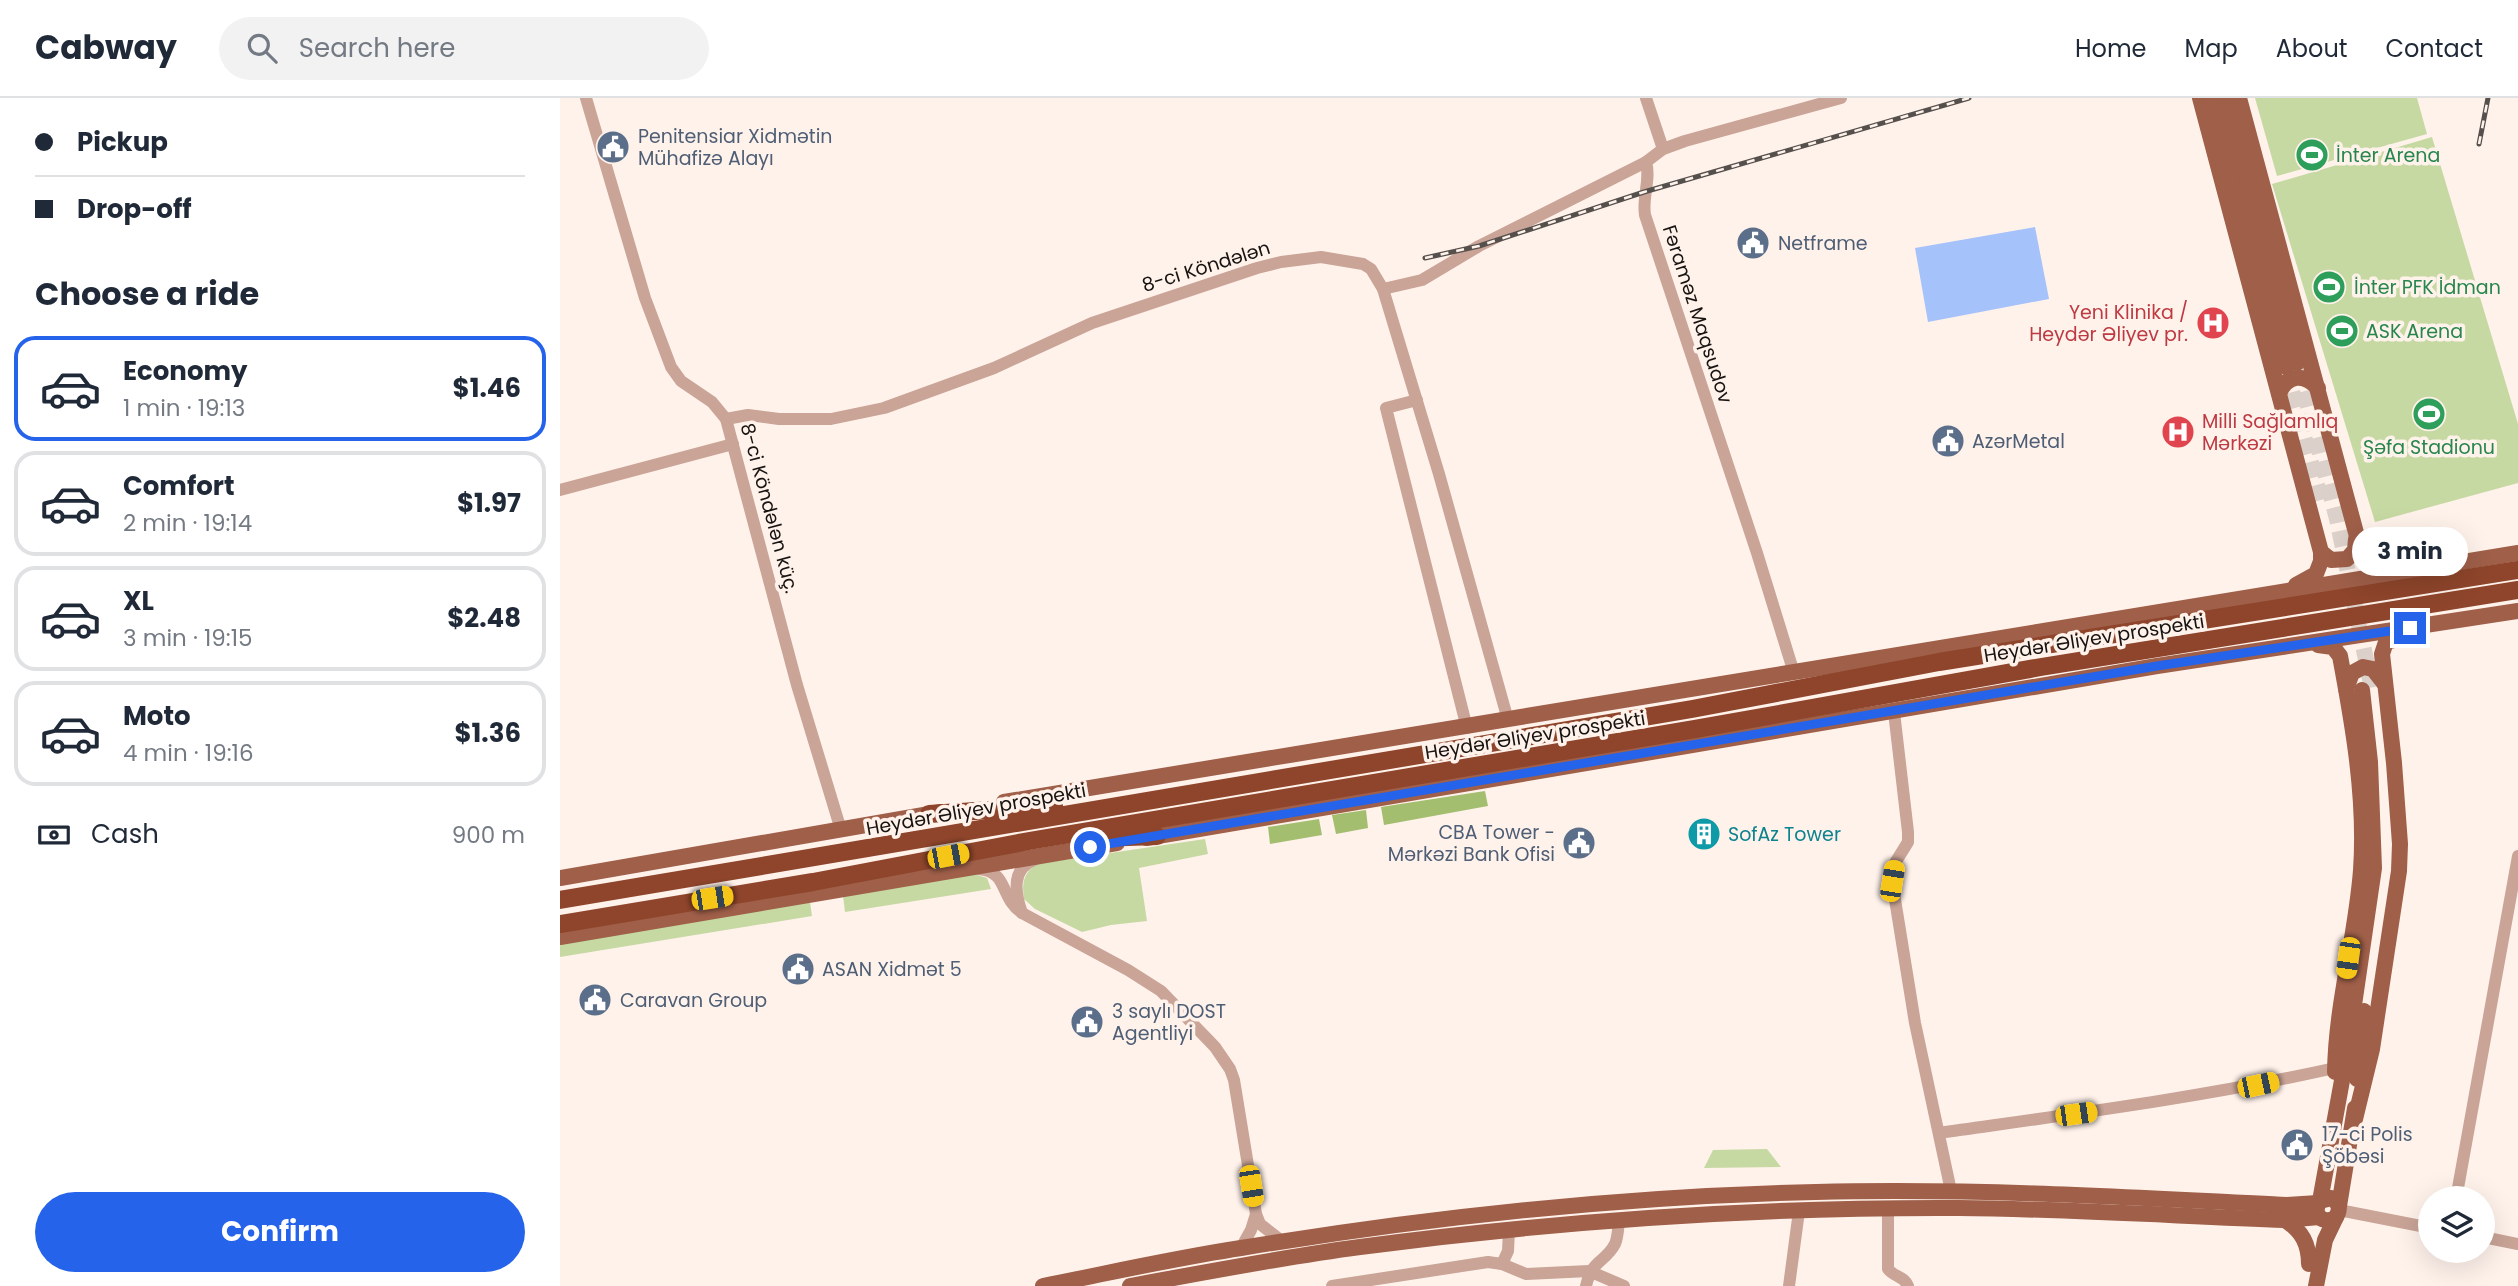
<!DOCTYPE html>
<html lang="en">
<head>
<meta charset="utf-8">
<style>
	body { margin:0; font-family:Poppins,sans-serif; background:#f2f2f3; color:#1f2937; height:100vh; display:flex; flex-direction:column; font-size:26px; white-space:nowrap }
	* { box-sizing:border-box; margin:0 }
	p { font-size:23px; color:#747a83 }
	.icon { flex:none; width:38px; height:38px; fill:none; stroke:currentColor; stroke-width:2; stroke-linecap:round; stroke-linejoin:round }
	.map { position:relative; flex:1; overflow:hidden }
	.drawer { display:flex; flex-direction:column; background:#fff; width:560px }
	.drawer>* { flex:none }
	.top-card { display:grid; align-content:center; height:154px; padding:0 35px; background:#fff }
	.buttons { position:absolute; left:1858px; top:1088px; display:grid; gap:14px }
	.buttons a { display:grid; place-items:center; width:77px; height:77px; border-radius:50%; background:#fff; box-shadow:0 7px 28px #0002; font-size:35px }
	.end { position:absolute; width:32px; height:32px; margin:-16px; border:9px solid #2563eb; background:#fff; box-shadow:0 0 0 4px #fff }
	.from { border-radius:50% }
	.bubble { position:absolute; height:49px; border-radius:24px; background:#fff; box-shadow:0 7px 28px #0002; font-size:23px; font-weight:700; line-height:49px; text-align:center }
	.car { position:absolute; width:21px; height:42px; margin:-21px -10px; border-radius:9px; box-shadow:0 0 5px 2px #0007; background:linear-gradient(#f5c518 24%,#345 0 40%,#f5c518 0 76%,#345 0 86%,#f5c518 0) }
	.top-card b { display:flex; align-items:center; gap:24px; height:66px; font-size:26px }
	.top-card b+b { border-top:2px solid #e0e1e3 }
	.top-card i { width:18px; height:18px; background:#1f2937 }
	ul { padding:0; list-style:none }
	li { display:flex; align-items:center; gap:21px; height:105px; margin:0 14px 10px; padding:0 21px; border:4px solid #e0e1e3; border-radius:21px }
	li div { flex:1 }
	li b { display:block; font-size:26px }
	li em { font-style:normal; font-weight:700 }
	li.active { border-color:#2563eb }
	li>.icon { width:63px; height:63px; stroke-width:1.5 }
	h2 { padding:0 35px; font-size:32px; line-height:84px }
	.pay { display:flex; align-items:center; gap:18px; height:77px; padding:0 35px; font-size:26px }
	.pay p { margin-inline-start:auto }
	.button { display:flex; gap:14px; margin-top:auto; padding:14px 35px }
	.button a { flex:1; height:80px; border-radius:42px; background:#2563eb; color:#fff; font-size:28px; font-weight:700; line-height:80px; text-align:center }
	header { display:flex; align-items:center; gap:42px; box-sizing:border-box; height:98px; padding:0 35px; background:#fff; border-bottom:2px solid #e0e1e3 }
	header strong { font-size:33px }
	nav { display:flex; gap:38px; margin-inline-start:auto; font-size:24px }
	.search { width:490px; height:63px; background:#f2f2f3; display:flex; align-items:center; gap:18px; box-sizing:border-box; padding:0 24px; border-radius:38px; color:#747a83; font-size:26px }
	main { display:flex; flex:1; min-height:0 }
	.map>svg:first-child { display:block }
	.green { fill:#c6d9a2 }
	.forest { fill:#a4be70 }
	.water { fill:#a6c2fa }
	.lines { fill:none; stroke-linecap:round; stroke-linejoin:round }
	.major-tunnel { stroke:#dcd1ca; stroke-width:16; stroke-dasharray:16 8; stroke-linecap:butt }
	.minor { stroke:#c9a497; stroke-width:12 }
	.major { stroke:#9f5f49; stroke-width:16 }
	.highway { stroke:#8e452b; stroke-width:18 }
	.rail-casing { stroke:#56504d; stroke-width:5 }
	.rail { stroke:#fff2eb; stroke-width:2.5; stroke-dasharray:8; stroke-linecap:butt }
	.route { stroke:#2563eb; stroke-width:9 }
	.labels { text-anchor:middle; stroke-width:7; stroke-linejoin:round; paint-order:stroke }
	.service-label { font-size:19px; fill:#4e5e75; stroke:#fff2eb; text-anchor:start }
	.leisure-label { font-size:19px; fill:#27864d; stroke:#fff2eb; text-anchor:start }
	.street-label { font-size:19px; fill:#171311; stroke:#fff2eb }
	.health-label { font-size:19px; fill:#be3a42; stroke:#fff2eb; text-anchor:end }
	.culture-label { font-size:19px; fill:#0d838f; stroke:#fff2eb; text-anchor:start }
</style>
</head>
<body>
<header>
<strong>Cabway</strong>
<div class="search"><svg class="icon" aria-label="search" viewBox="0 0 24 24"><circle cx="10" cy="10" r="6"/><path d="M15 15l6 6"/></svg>Search here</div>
<nav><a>Home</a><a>Map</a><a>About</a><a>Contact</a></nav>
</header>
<main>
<section class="drawer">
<div class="top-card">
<b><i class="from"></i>Pickup</b>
<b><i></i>Drop-off</b>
</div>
<h2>Choose a ride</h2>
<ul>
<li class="active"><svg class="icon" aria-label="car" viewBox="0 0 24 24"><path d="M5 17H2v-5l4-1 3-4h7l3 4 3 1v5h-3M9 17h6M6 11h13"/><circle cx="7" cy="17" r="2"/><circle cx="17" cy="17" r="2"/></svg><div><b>Economy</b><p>1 min · 19:13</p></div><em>$1.46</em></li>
<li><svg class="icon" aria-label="car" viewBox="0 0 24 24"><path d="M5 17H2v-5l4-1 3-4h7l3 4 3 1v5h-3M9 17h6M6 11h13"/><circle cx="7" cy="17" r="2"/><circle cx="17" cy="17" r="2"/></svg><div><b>Comfort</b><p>2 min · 19:14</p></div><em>$1.97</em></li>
<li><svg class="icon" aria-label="car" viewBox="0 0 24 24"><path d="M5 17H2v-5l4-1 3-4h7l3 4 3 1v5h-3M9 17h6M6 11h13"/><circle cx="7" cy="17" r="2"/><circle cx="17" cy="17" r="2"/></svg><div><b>XL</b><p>3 min · 19:15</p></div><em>$2.48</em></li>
<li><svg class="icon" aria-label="car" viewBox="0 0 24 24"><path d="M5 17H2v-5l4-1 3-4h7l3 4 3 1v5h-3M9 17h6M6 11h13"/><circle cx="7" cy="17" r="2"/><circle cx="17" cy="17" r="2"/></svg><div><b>Moto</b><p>4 min · 19:16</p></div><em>$1.36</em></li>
</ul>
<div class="pay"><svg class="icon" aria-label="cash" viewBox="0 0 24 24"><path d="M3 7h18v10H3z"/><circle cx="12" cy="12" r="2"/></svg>Cash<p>900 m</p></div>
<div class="button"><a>Confirm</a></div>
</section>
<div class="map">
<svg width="1958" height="1188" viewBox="0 0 1958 1188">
	<rect width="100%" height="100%" fill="#fff2eb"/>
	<g class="green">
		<path d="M1695,0H1857L1867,36L1717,78Z"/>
		<path d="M1872,39L1958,326V385L1815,424L1712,86Z"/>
		<path d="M645,741L648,756L579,770L587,823L551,827L522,834L475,811L464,801C462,784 463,777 476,766Z"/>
		<path d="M414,776L427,780L431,791L285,814L283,798Z"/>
		<path d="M250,804L252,818L0,859V846Z"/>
		<path d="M1207,1051L1221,1069L1144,1070L1153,1052Z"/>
	</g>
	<g class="forest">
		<path d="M925,693L928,708L824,727L821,709Z"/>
		<path d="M806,712L808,730L776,736L772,717Z"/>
		<path d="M759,721L762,737L710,746L708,729Z"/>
	</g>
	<path class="water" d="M1475,129L1489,201L1368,224L1355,150Z"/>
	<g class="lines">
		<g class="major-tunnel">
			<path d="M1738,270L1777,421L1812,591"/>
			<path d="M1726,271L1761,402"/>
		</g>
		<g class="minor">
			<path d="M26,0L85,200L111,269L121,283L152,304L166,321L237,587L281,732"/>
			<path d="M1086,0L1103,51"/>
			<path d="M823,191L862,182L919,148L1086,64"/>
			<path d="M857,302L826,310L907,630"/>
			<path d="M166,321L188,317L219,321H271L324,310L434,270L532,225L697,170L721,164L761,159L803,166L811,171L823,191L879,376L948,622"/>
			<path d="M0,392L173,346"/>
			<path d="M1234,575L1197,455L1085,117C1082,99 1091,81 1086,64L1103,51L1125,43L1281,0"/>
			<path d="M1334,614L1348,734V744L1335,765L1332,783L1355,925L1391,1093"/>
			<path d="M419,771C449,774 439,799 462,815L568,872L601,893L655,949L670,971L674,982L696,1116L700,1126L723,1144"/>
			<path d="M462,815C455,795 451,771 474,762"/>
			<path d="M1379,1035C1512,1016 1644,999 1775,970"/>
			<path d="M1896,1101L1958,758"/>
			<path d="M1328,1111V1171C1334,1179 1344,1178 1348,1188"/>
			<path d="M1779,1112L1871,1130"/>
			<path d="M1923,1139L1958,1146"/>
			<path d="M681,1150L691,1132L696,1116"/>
			<path d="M942,1166L948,1153L949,1132"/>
			<path d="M772,1188L928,1164L942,1166L966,1176L1029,1173L1064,1188"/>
			<path d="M1026,1188C1032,1161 1045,1165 1055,1146C1058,1139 1058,1131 1059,1123"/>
			<path d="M1229,1188L1239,1113"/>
		</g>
		<g class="major">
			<path d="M1640,0L1761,454V463L1756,476L1736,487"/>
			<path d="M1652,0L1726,269"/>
			<path d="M1665,0L1737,265"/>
			<path d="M1679,0L1802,457L1808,465L1833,471"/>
			<path d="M1719,295C1728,276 1744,275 1758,290"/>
			<path d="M1761,454L1771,462L1787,461L1795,452L1796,441"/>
			<path d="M1758,547L1773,549L1780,558C1793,627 1806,701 1801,772C1796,839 1776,906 1775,974"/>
			<path d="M1786,591L1792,575L1803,569L1813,571L1824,585"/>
			<path d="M444,704L1958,455"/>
			<path d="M586,740L1597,568L1958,513"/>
			<path d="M0,780L381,714"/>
			<path d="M0,839L557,745"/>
			<path d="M1797,981L1804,913"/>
			<path d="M1795,1021L1812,951L1839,773L1840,746L1834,665L1822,556L1826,544L1846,539"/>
			<path d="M1760,1103L1771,1100C1779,1104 1781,1111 1776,1119C1763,1128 1751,1116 1760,1103L1787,955L1814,770L1810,664L1802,592"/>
			<path d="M1779,1108L1795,1010"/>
			<path d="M1725,1122C1742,1133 1749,1146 1749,1166"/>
			<path d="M483,1188C549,1175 615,1160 681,1150C870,1119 1064,1098 1256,1094C1413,1090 1570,1099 1727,1107L1758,1105"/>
			<path d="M570,1188C647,1174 723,1159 800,1149C998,1123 1199,1109 1399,1110C1508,1111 1617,1118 1725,1122L1759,1119"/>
			<path d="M1756,1188L1765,1142L1776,1119"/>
		</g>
		<g class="highway">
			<path d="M369,716L494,708"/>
			<path d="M539,740L597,738"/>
			<path d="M0,802L1132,611L1379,564L1958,472"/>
			<path d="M0,826L253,784L469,743L1135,631L1481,569L1958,492"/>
		</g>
		<defs>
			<g id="rail">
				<path d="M1919,46L1928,0"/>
				<path d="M865,160L919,148L1084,94L1409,0"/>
			</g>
		</defs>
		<use href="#rail" class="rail-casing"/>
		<use href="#rail" class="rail"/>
	</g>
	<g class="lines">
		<path class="route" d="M530,749L1597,568L1850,530"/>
	</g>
	<defs>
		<symbol id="civic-disc" viewBox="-11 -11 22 22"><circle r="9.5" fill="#5c6f8a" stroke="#fff2eb"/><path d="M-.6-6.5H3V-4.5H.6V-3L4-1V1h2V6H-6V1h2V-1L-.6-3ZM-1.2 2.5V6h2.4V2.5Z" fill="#fff"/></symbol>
		<symbol id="stadium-disc" viewBox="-11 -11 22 22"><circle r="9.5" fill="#2e9e5b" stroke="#fff2eb"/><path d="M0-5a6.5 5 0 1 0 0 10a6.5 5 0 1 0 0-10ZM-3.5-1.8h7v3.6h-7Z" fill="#fff"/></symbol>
		<symbol id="hospital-disc" viewBox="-11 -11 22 22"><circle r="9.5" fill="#e0444e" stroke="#fff2eb"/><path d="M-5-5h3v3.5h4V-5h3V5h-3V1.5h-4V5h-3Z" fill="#fff"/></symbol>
		<symbol id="building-disc" viewBox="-11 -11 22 22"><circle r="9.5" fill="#0f9aa8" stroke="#fff2eb"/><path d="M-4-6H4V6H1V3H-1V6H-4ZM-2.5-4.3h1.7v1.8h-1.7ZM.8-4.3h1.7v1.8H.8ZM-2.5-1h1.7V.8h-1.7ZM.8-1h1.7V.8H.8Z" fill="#fff"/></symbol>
	</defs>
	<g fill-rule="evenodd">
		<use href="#civic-disc" x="34" y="30" width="38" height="38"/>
		<use href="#stadium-disc" x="1733" y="38" width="38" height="38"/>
		<use href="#civic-disc" x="1174" y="126" width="38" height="38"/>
		<use href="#stadium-disc" x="1750" y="170" width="38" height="38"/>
		<use href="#hospital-disc" x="1634" y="206" width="38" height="38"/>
		<use href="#stadium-disc" x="1763" y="214" width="38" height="38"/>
		<use href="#stadium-disc" x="1850" y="297" width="38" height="38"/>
		<use href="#hospital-disc" x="1599" y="315" width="38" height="38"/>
		<use href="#civic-disc" x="1369" y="324" width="38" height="38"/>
		<use href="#building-disc" x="1125" y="717" width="38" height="38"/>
		<use href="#civic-disc" x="1000" y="726" width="38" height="38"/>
		<use href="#civic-disc" x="219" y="852" width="38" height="38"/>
		<use href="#civic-disc" x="16" y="883" width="38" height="38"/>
		<use href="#civic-disc" x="508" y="905" width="38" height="38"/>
		<use href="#civic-disc" x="1718" y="1028" width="38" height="38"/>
	</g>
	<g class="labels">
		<g class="service-label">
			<text x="78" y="45">Penitensiar Xidmətin<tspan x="78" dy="22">Mühafizə Alayı</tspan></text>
			<text x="1218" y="152">Netframe</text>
			<text x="1412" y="350">AzərMetal</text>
			<text x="995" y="741" text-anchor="end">CBA Tower -<tspan x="995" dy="22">Mərkəzi Bank Ofisi</tspan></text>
			<text x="262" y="878">ASAN Xidmət 5</text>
			<text x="60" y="909">Caravan Group</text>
			<text x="552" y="920">3 saylı DOST<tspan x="552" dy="22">Agentliyi</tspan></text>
			<text x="1762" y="1043">17-ci Polis<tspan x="1762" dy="22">Şöbəsi</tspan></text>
		</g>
		<g class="leisure-label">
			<text x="1776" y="64">İnter Arena</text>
			<text x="1794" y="196">İnter PFK İdman</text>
			<text x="1806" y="240">ASK Arena</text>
			<text x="1869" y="356" text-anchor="middle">Şəfa Stadionu</text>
		</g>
		<g class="street-label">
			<text transform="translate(646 168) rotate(-17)" y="7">8-ci Köndələn</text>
			<text transform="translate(1138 216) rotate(72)" y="7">Fəraməz Maqsudov</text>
			<text transform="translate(210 410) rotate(75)" y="7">8-ci Köndələn küç.</text>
			<text transform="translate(1534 540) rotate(-9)" y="7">Heydər Əliyev prospekti</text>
			<text transform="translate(975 637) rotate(-9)" y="7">Heydər Əliyev prospekti</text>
			<text transform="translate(416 711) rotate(-10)" y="7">Heydər Əliyev prospekti</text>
		</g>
		<g class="health-label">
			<text x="1628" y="221">Yeni Klinika /<tspan x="1628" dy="22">Heydər Əliyev pr.</tspan></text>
			<text x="1642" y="330" text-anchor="start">Milli Sağlamlıq<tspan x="1642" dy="22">Mərkəzi</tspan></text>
		</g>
		<g class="culture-label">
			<text x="1168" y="743">SofAz Tower</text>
		</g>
	</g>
</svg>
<div class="buttons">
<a><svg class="icon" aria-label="layers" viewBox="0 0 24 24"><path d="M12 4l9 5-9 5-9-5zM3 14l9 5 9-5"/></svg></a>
</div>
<i class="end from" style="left:530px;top:749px"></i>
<i class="end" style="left:1850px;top:530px"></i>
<div class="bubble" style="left:1792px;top:429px;width:116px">3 min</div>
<i class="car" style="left:388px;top:758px;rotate:79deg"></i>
<i class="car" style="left:1332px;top:783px;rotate:9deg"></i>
<i class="car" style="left:152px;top:800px;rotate:81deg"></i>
<i class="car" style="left:1788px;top:860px;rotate:188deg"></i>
<i class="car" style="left:1698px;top:987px;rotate:78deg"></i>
<i class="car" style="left:1516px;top:1016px;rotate:82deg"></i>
<i class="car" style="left:691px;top:1088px;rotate:171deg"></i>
</div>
</main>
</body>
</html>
